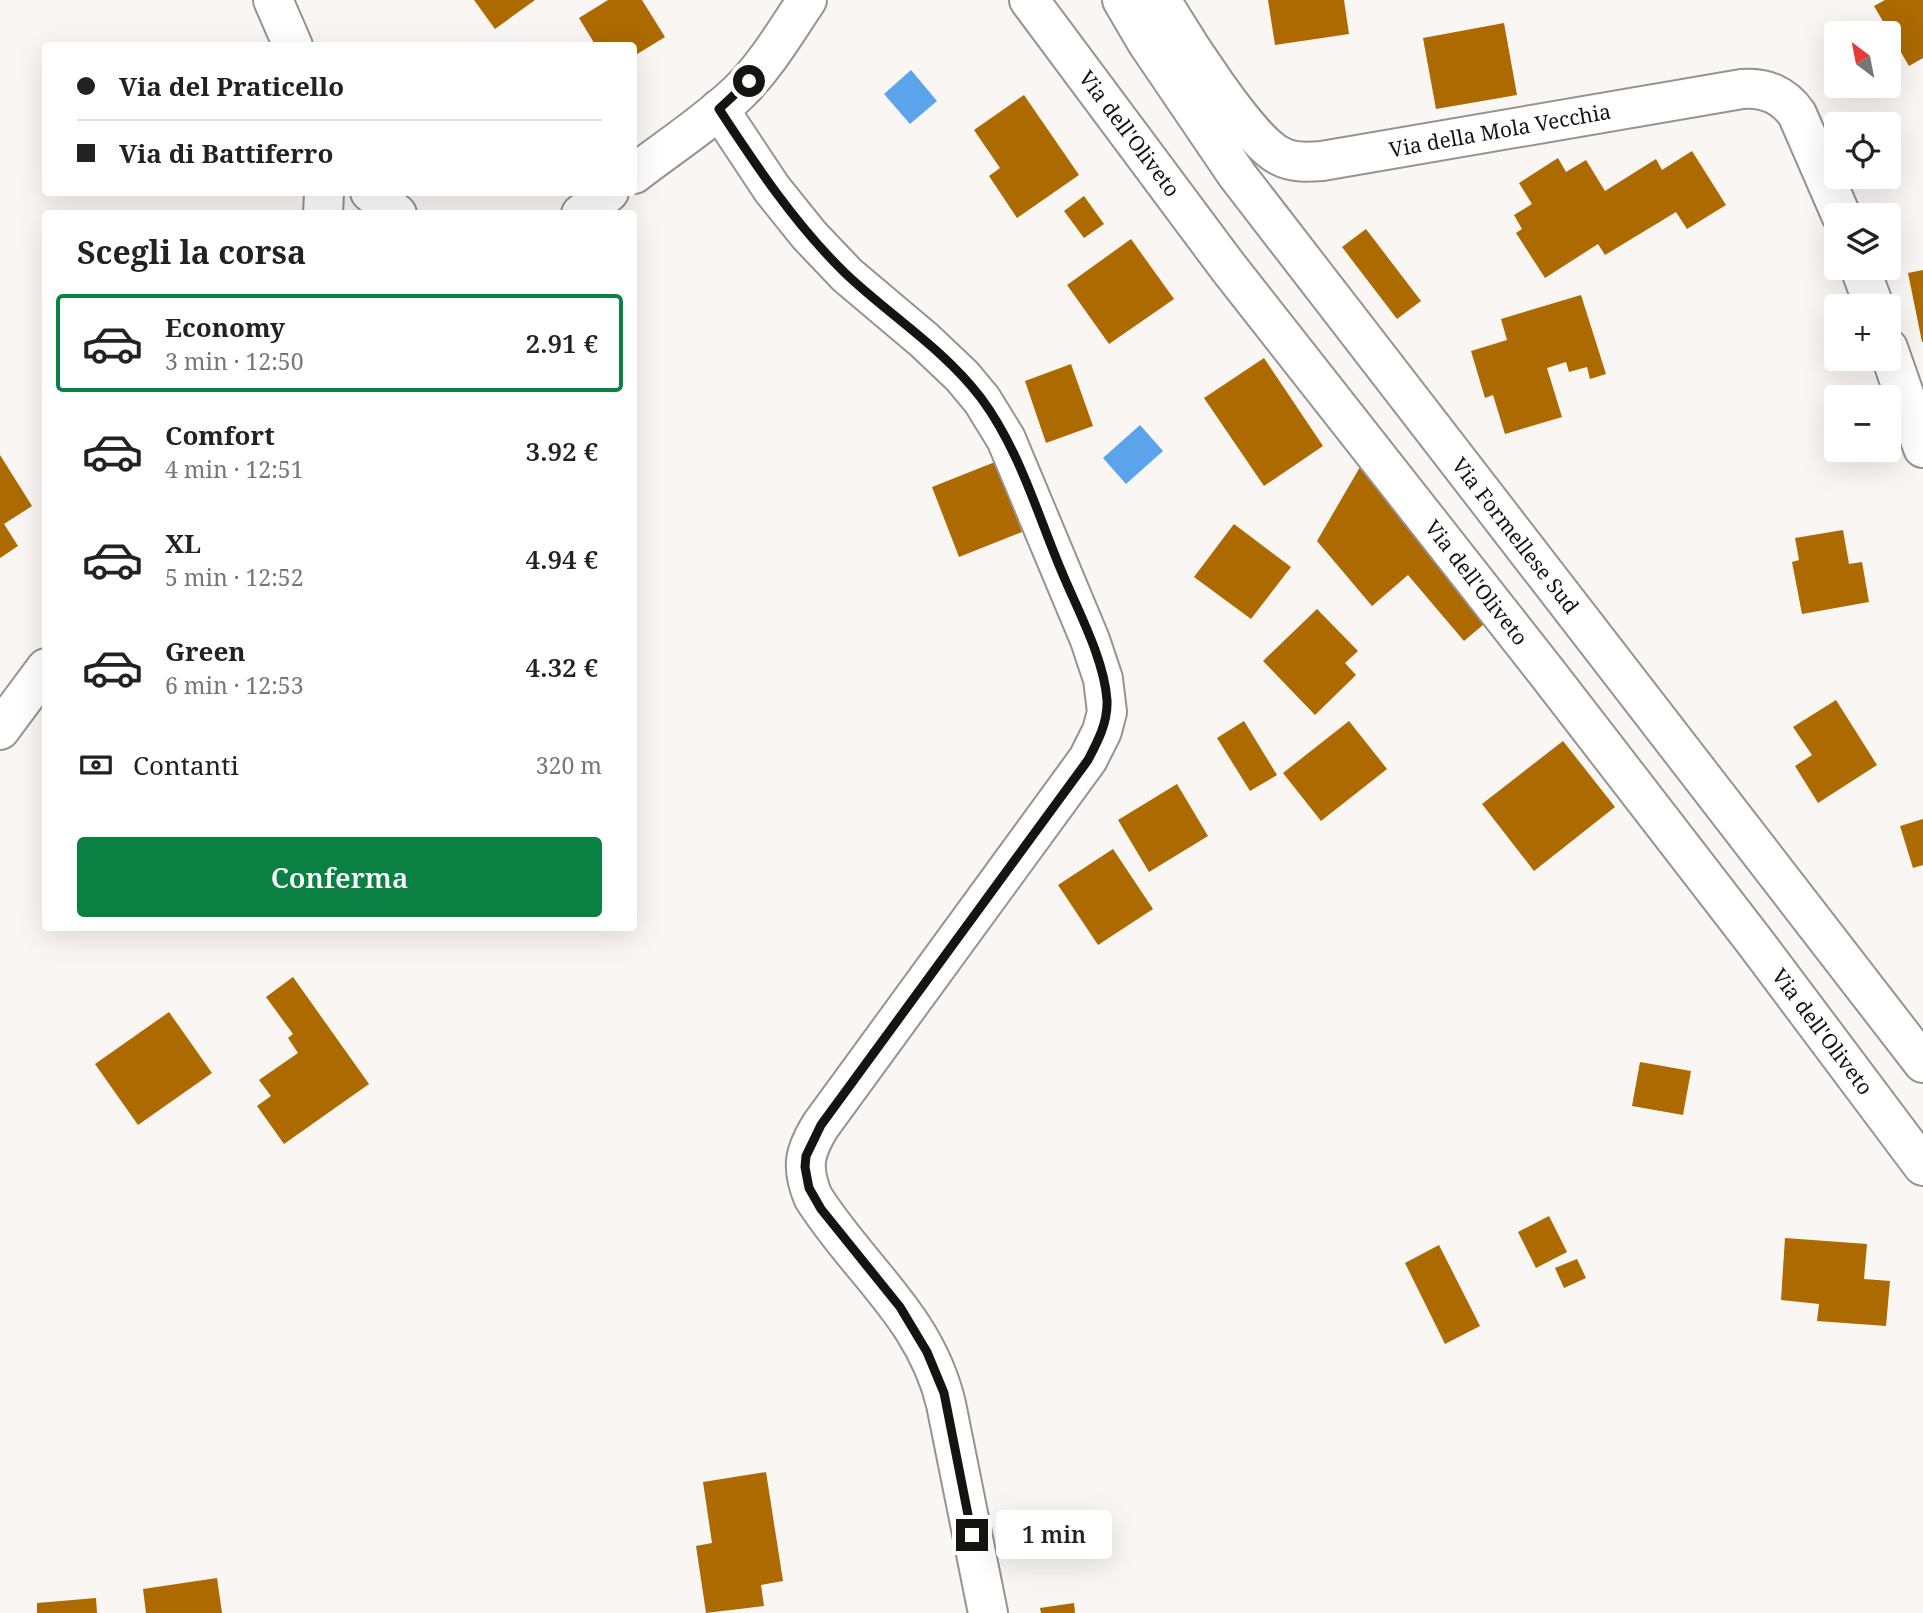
<!DOCTYPE html>
<html lang="it">
<head>
<meta charset="utf-8">
<style>
	body { margin:0; font-family:"Noto Serif",serif; background:#f2f2f2; color:#222; height:100vh; display:flex; flex-direction:column; font-size:26px; white-space:nowrap }
	* { box-sizing:border-box; margin:0 }
	p { font-size:23px; color:#767676 }
	.icon { flex:none; width:38px; height:38px; fill:none; stroke:currentColor; stroke-width:2; stroke-linecap:round; stroke-linejoin:round }
	.map { position:relative; flex:1; overflow:hidden }
	.side { position:absolute; left:42px; top:210px; width:595px; height:721px; display:flex; flex-direction:column; background:#fff; border-radius:7px; box-shadow:0 7px 28px #0002 }
	.side>* { flex:none }
	.top-card { position:absolute; left:42px; top:42px; width:595px; height:154px; border-radius:7px; box-shadow:0 7px 28px #0002; display:grid; align-content:center; height:154px; padding:0 35px; background:#fff }
	.needle { width:46px; rotate:328deg }
	.tools { position:absolute; left:1824px; top:21px; display:grid; gap:14px }
	.tools a { display:grid; place-items:center; width:77px; height:77px; border-radius:7px; background:#fff; box-shadow:0 7px 28px #0002; font-size:35px }
	.end { position:absolute; width:32px; height:32px; margin:-16px; border:9px solid #151413; background:#fff; box-shadow:0 0 0 4px #fff }
	.from { border-radius:50% }
	.bubble { position:absolute; height:49px; border-radius:7px; background:#fff; box-shadow:0 7px 28px #0002; font-size:23px; font-weight:600; line-height:49px; text-align:center }
	.top-card b { display:flex; align-items:center; gap:24px; height:66px; font-size:26px }
	.top-card b+b { border-top:2px solid #e0e0e0 }
	.top-card i { width:18px; height:18px; background:#222 }
	ul { padding:0; list-style:none }
	li { display:flex; align-items:center; gap:21px; height:98px; margin:0 14px 10px; padding:0 21px; border:4px solid transparent; border-radius:7px }
	li div { flex:1 }
	li b { display:block; font-size:26px }
	li em { font-style:normal; font-weight:600 }
	li.current { border-color:#0b8043 }
	li>.icon { width:63px; height:63px; stroke-width:1.5 }
	h2 { padding:0 35px; font-size:32px; line-height:84px }
	.pay { display:flex; align-items:center; gap:18px; height:77px; padding:0 35px; font-size:26px }
	.pay p { margin-inline-start:auto }
	.cta { display:flex; gap:14px; margin-top:auto; padding:14px 35px }
	.cta a { flex:1; height:80px; border-radius:7px; background:#0b8043; color:#fff; font-size:28px; font-weight:600; line-height:80px; text-align:center }
	.map>svg:first-child { display:block }
	.water { fill:#5ba4eb }
	.building { fill:#ac6a00 }
	.lines { fill:none; stroke-linecap:round; stroke-linejoin:round }
	.minor-casing { stroke:#969391; stroke-width:42 }
	.tertiary-casing { stroke:#969391; stroke-width:42 }
	.minor { stroke:#fff; stroke-width:38 }
	.tertiary { stroke:#fff; stroke-width:38 }
	.route { stroke:#151413; stroke-width:9 }
	.labels { text-anchor:middle; stroke-width:7; stroke-linejoin:round; paint-order:stroke }
	.street-label { font-size:21px; fill:#151413; stroke:#fff }
</style>
</head>
<body>
<div class="map">
<svg width="1923" height="1613" viewBox="0 0 1923 1613">
	<rect width="100%" height="100%" fill="#f9f6f4"/>
	<g class="water">
		<path d="M911,70L937,101L910,124L884,94Z"/>
		<path d="M1140,425L1163,451L1126,484L1103,458Z"/>
	</g>
	<g class="building">
		<path d="M474,0H535L495,29Z"/>
		<path d="M608,0H642L665,37L634,56V46H596L579,18Z"/>
		<path d="M1268,0H1344L1349,34L1275,45Z"/>
		<path d="M1885,0H1923V58L1909,66L1874,6Z"/>
		<path d="M1504,23L1517,95L1436,109L1423,38Z"/>
		<path d="M1024,95L1079,175L1017,218L989,176L1000,168L974,130Z"/>
		<path d="M1692,151L1726,205L1687,229L1676,212L1605,255L1598,244L1545,278L1516,233L1522,229L1514,215L1532,204L1519,183L1558,158L1566,172L1586,160L1605,191L1656,159L1662,170Z"/>
		<path d="M1084,196L1104,224L1084,238L1064,211Z"/>
		<path d="M1366,229L1421,301L1397,319L1342,247Z"/>
		<path d="M1131,239L1174,299L1109,344L1067,285Z"/>
		<path d="M1923,270V342H1922L1908,273Z"/>
		<path d="M1581,295L1606,374L1590,379L1587,367L1569,372L1566,362L1547,368L1562,417L1505,434L1493,395L1485,398L1471,351L1507,340L1501,319Z"/>
		<path d="M1264,358L1323,446L1264,486L1204,398Z"/>
		<path d="M1071,364L1093,426L1046,443L1025,381Z"/>
		<path d="M0,455L32,506L4,524L18,546L0,558Z"/>
		<path d="M995,462L1022,532L959,557L932,487Z"/>
		<path d="M1360,467L1490,619L1464,641L1408,575L1372,606L1317,541Z"/>
		<path d="M1234,524L1291,567L1251,619L1194,577Z"/>
		<path d="M1843,530L1849,564L1862,562L1869,602L1802,614L1792,562L1799,560L1795,538Z"/>
		<path d="M1317,609L1358,651L1345,663L1356,675L1315,715L1263,661Z"/>
		<path d="M1836,700L1877,765L1818,803L1795,766L1812,755L1793,727Z"/>
		<path d="M1244,721L1277,775L1250,791L1217,738Z"/>
		<path d="M1349,721L1387,769L1321,821L1283,773Z"/>
		<path d="M1563,741L1615,807L1534,871L1482,804Z"/>
		<path d="M1177,784L1208,836L1149,872L1118,820Z"/>
		<path d="M1923,819V865L1913,868L1900,826Z"/>
		<path d="M1113,849L1153,909L1098,945L1058,885Z"/>
		<path d="M293,977L369,1084L284,1144L257,1106L271,1096L259,1080L298,1053L288,1038L293,1034L266,997Z"/>
		<path d="M169,1012L212,1073L138,1125L95,1064Z"/>
		<path d="M1640,1062L1691,1071L1683,1115L1632,1106Z"/>
		<path d="M1549,1216L1567,1252L1536,1268L1518,1232Z"/>
		<path d="M1785,1238L1867,1244L1864,1279L1890,1281L1886,1326L1817,1321L1819,1304L1781,1300Z"/>
		<path d="M1439,1245L1480,1326L1445,1344L1405,1263Z"/>
		<path d="M1577,1259L1586,1278L1564,1288L1555,1268Z"/>
		<path d="M766,1472L783,1581L761,1585L764,1606L706,1613L696,1546L712,1543L703,1482Z"/>
		<path d="M217,1578L222,1613H146L143,1589Z"/>
		<path d="M96,1598L97,1613H37V1603Z"/>
		<path d="M1074,1603L1075,1613H1041L1040,1608Z"/>
	</g>
	<g class="lines">
		<defs>
			<g id="minor">
				<path d="M273,0L293,46"/>
				<path d="M1029,0L1228,267L1548,674L1755,942L1923,1166"/>
				<path d="M1161,0C1181,34 1248,141 1280,156C1293,163 1308,162 1322,161L1742,89C1765,87 1784,95 1797,114L1841,215"/>
				<path d="M719,109L772,189L809,235L847,275L924,340L962,376L982,400L1006,439L1090,640L1103,679L1107,712L1102,731L1088,759L821,1125C804,1152 801,1167 813,1197C859,1270 925,1316 946,1404L988,1613"/>
				<path d="M634,174C669,147 708,122 740,91C767,64 786,31 807,0"/>
				<path d="M370,192L397,214"/>
				<path d="M323,214L324,192"/>
				<path d="M581,214L609,192"/>
				<path d="M1860,268L1874,306"/>
				<path d="M1888,348L1923,448"/>
				<path d="M0,730L46,668"/>
			</g>
			<path id="tertiary" d="M1122,0L1146,41L1237,175L1923,1063"/>
		</defs>
		<use href="#minor" class="minor-casing"/>
		<use href="#tertiary" class="tertiary-casing"/>
		<use href="#minor" class="minor"/>
		<use href="#tertiary" class="tertiary"/>
	</g>
	<g class="lines">
		<path class="route" d="M749,81L719,109C757,167 795,224 845,273C889,315 943,348 981,398C1019,449 1037,513 1061,570C1077,609 1104,658 1107,700C1108,722 1098,741 1088,760L821,1125L806,1156L805,1167L809,1188L821,1209L900,1307L927,1352L944,1393L972,1535"/>
	</g>
	<g class="labels">
		<g class="street-label">
			<text transform="translate(1500 131) rotate(-10)" y="7">Via della Mola Vecchia</text>
			<text transform="translate(1129 134) rotate(53)" y="7">Via dell'Oliveto</text>
			<text transform="translate(1515 536) rotate(52)" y="7">Via Formellese Sud</text>
			<text transform="translate(1476 583) rotate(52)" y="7">Via dell'Oliveto</text>
			<text transform="translate(1822 1032) rotate(53)" y="7">Via dell'Oliveto</text>
		</g>
	</g>
</svg>
<div class="tools">
<a><svg class="needle" viewBox="-14 -14 28 28"><path d="M0-13l5 13h-10z" fill="#e53935"/><path d="M0 13l5-13h-10z" fill="#767676"/></svg></a>
<a><svg class="icon" aria-label="locate" viewBox="0 0 24 24"><circle cx="12" cy="12" r="6"/><path d="M12 2v4M12 18v4M2 12h4M18 12h4"/></svg></a>
<a><svg class="icon" aria-label="layers" viewBox="0 0 24 24"><path d="M12 4l9 5-9 5-9-5zM3 14l9 5 9-5"/></svg></a>
<a>+</a>
<a>−</a>
</div>
<i class="end from" style="left:749px;top:81px"></i>
<i class="end" style="left:972px;top:1535px"></i>
<div class="bubble" style="left:996px;top:1510px;width:116px">1 min</div>
<div class="top-card">
<b><i class="from"></i>Via del Praticello</b>
<b><i></i>Via di Battiferro</b>
</div>
<section class="side">
<h2>Scegli la corsa</h2>
<ul>
<li class="current"><svg class="icon" aria-label="car" viewBox="0 0 24 24"><path d="M5 17H2v-5l4-1 3-4h7l3 4 3 1v5h-3M9 17h6M6 11h13"/><circle cx="7" cy="17" r="2"/><circle cx="17" cy="17" r="2"/></svg><div><b>Economy</b><p>3 min · 12:50</p></div><em>2.91 €</em></li>
<li><svg class="icon" aria-label="car" viewBox="0 0 24 24"><path d="M5 17H2v-5l4-1 3-4h7l3 4 3 1v5h-3M9 17h6M6 11h13"/><circle cx="7" cy="17" r="2"/><circle cx="17" cy="17" r="2"/></svg><div><b>Comfort</b><p>4 min · 12:51</p></div><em>3.92 €</em></li>
<li><svg class="icon" aria-label="car" viewBox="0 0 24 24"><path d="M5 17H2v-5l4-1 3-4h7l3 4 3 1v5h-3M9 17h6M6 11h13"/><circle cx="7" cy="17" r="2"/><circle cx="17" cy="17" r="2"/></svg><div><b>XL</b><p>5 min · 12:52</p></div><em>4.94 €</em></li>
<li><svg class="icon" aria-label="car" viewBox="0 0 24 24"><path d="M5 17H2v-5l4-1 3-4h7l3 4 3 1v5h-3M9 17h6M6 11h13"/><circle cx="7" cy="17" r="2"/><circle cx="17" cy="17" r="2"/></svg><div><b>Green</b><p>6 min · 12:53</p></div><em>4.32 €</em></li>
</ul>
<div class="pay"><svg class="icon" aria-label="cash" viewBox="0 0 24 24"><path d="M3 7h18v10H3z"/><circle cx="12" cy="12" r="2"/></svg>Contanti<p>320 m</p></div>
<div class="cta"><a>Conferma</a></div>
</section>
</div>
</body>
</html>
